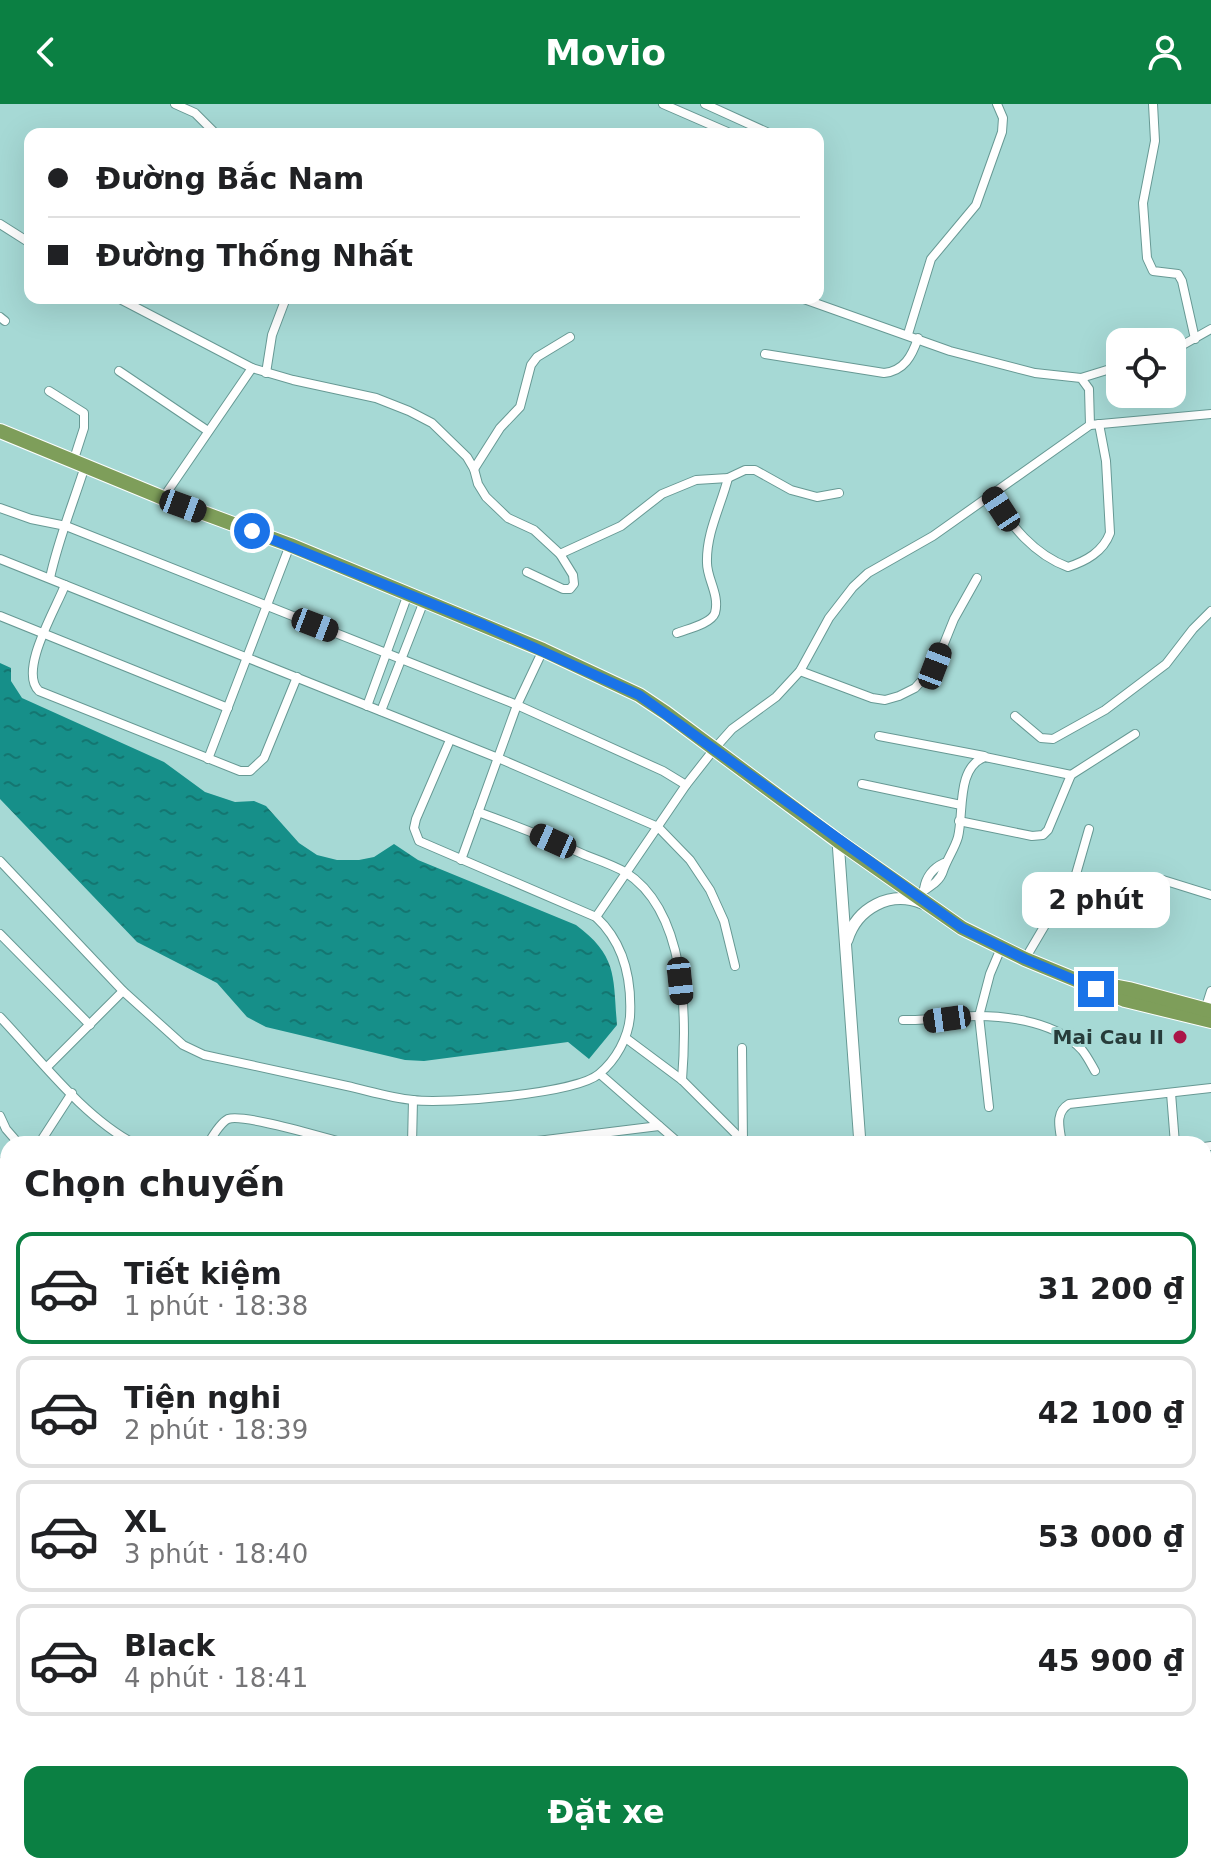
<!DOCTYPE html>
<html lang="vi">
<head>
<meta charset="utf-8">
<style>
	body { margin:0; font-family:"DejaVu Sans",sans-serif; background:#f6f6f6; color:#202124; height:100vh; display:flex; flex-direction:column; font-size:30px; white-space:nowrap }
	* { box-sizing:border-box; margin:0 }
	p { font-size:26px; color:#757577 }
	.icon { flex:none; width:44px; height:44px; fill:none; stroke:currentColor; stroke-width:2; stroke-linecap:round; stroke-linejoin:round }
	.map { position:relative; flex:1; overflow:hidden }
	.details { position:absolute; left:0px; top:1032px; width:1212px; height:738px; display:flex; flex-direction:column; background:#fff; border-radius:24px 24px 0 0; box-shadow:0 8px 32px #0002 }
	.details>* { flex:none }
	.top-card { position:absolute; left:24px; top:24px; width:800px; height:176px; border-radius:16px; box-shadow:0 8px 32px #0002; display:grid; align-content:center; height:176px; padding:0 24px; background:#fff }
	.fabs { position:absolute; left:1106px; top:224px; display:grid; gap:16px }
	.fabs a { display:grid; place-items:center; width:80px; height:80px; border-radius:16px; background:#fff; box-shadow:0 8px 32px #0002; font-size:40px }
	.end { position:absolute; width:36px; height:36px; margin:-18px; border:10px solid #1a73e8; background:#fff; box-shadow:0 0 0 4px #fff }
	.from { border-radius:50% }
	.bubble { position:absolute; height:56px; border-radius:16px; background:#fff; box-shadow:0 8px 32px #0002; font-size:26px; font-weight:600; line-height:56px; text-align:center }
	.car { position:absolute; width:24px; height:48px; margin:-24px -12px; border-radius:10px; box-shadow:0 0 6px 2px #0007; background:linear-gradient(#222 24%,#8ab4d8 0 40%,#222 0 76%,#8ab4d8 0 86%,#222 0) }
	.top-card b { display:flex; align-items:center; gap:28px; height:76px; font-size:30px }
	.top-card b+b { border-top:2px solid #e0e0e0 }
	.top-card i { width:20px; height:20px; background:#202124 }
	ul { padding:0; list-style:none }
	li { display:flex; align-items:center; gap:24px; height:112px; margin:0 16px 12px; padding:0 8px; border:4px solid #e0e0e0; border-radius:16px }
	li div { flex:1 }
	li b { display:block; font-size:30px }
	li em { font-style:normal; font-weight:600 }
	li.on { border-color:#0b8043 }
	li>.icon { width:72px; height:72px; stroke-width:1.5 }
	h2 { padding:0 24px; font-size:36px; line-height:96px }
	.primary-button { display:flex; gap:16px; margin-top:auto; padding:16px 24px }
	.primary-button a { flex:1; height:92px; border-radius:16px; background:#0b8043; color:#fff; font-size:32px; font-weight:600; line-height:92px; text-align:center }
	header { display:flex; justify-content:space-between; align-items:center; height:104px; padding:0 24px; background:#0b8043; color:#fff; font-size:36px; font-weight:600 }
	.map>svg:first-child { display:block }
	.water { fill:url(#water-ripples) }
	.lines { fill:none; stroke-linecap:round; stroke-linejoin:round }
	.street-casing { stroke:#679994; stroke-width:10 }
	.secondary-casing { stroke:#679994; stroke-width:13 }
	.highway-casing { stroke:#fff; stroke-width:16 }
	.street { stroke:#fff; stroke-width:8 }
	.secondary { stroke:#fff; stroke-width:11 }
	.highway { stroke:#7e9e5a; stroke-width:14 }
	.route { stroke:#1a73e8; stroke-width:10 }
	.poi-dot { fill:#aa1547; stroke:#a6d9d5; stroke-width:3 }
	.labels { text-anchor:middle; stroke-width:6; stroke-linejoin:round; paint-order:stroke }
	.poi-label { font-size:20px; font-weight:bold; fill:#273c3a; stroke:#a6d9d5; text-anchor:end }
</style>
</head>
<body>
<header><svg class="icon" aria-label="back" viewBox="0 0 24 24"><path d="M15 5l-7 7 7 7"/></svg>Movio<svg class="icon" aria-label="person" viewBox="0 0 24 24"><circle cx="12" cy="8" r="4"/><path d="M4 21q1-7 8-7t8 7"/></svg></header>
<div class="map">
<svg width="1211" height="1769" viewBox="0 0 1211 1769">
	<defs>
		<pattern id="water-ripples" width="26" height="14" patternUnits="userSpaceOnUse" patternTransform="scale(2)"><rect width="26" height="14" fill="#168f89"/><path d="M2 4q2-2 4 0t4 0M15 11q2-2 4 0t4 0" fill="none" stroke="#147671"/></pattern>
	</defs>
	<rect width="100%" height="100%" fill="#a6d9d5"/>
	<path class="water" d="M0,559L11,564V577L22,594L164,658L205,688L235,698L254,697L266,702L299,739L317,751L337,756H359L374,753L394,740L418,756L576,821C618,852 613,873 617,921L589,955L568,938L424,957L405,956L266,923L247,913L217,879L137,838L0,695Z"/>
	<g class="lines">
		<defs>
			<g id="street">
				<path d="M175,0L195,9L216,30"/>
				<path d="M663,0L732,30"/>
				<path d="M705,0L771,30"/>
				<path d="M1153,0L1155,37L1143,99L1147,154L1153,167L1178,170L1182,177L1195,235"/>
				<path d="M0,120L30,139"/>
				<path d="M118,194L252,264L293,276L376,294L409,307L432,319L467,353L474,365L478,380L486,393L508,414L534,426L560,450L573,471L574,480L570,485H563L527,468"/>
				<path d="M801,194L950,247L1035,269L1081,274L1089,285L1090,321"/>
				<path d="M0,213L5,217"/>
				<path d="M908,230L931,155L976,101L1002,28L1003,14L997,0"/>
				<path d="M1172,247L1211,225"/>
				<path d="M765,250L884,269C904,267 912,252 918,234"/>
				<path d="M119,267L208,327"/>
				<path d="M266,269L272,231L286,194"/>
				<path d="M1081,274L1120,262"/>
				<path d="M49,287L84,309V324L73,358"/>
				<path d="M474,365L500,324L520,303L531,261L537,253L570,233"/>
				<path d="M992,392C1012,422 1033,450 1068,463C1086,457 1103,448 1110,429L1106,357L1099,320"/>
				<path d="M163,394L252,264"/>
				<path d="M0,404L31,415L66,422L517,601L663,667L686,681"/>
				<path d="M560,450L621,422L662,390L696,376L728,374L745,366H755L791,386L817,393L839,389"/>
				<path d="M0,455L498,654L658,723L690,756L710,786L724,817L735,862"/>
				<path d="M50,474C58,436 73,400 85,362"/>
				<path d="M65,481C56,505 18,567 39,587L240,667H250L264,654L297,573"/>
				<path d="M0,512L228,604"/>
				<path d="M677,529C687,525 711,520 715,509C720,491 707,475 707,459C706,429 721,402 728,374"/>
				<path d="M800,567L872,594L885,596L899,592L915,584L935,562L954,515L977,474"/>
				<path d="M367,602L408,490"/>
				<path d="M381,607L424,497"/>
				<path d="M1015,612L1041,634L1053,635L1105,606L1166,560L1193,525L1211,507"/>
				<path d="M879,632L984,652"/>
				<path d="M208,655L290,441"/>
				<path d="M862,680L961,701"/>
				<path d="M478,708C514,721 550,735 585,751C598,756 613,761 625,768C687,807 687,913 682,976"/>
				<path d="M959,717L1032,732L1043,731L1048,726L1071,671L1135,630"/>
				<path d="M461,756L517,601L543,546"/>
				<path d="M0,757L123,887L183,941L204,951C252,961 300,972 347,982C369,987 391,994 413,996C446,1000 575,990 599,970C616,956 628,934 630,913C632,875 624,839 596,813L419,737L414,724L416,715L450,636"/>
				<path d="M1163,776L1211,791"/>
				<path d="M924,785C926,773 933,764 944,759"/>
				<path d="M916,793C925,784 939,780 943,767C947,755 955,744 958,733C964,709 956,663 985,653L1071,671"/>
				<path d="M596,813L686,681L715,644L732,625L776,593L800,567L829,514L853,483L868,469L933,432L1090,321L1211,310"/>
				<path d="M0,830L90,921"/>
				<path d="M1025,855L1048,816L1072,784L1089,725"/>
				<path d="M1205,906L1211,887"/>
				<path d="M0,913C40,955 83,1013 135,1040"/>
				<path d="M903,916C928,917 952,912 977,912C1011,912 1058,919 1082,946C1087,952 1091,960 1095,967"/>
				<path d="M627,935L682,976L742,1036L739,1040"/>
				<path d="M742,944L743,1039"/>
				<path d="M47,963L123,887"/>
				<path d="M600,970L680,1040"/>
				<path d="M1171,989L1175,1040"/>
				<path d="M989,1003L979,912L990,870L1001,844"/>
				<path d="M0,1012L6,1025L19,1040"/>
				<path d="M39,1040L72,989"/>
				<path d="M208,1040C212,1033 220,1019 228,1015C244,1009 328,1035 348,1040"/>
				<path d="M412,1040L413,996"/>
				<path d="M513,1040L659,1022"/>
				<path d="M1062,1040C1060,1025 1054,1009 1069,1000L1211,984"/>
				<path d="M1204,1043L1211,1042"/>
				<path d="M0,1059L8,1055"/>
				<path d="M1204,1076L1211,1075"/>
				<path d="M0,1300L8,1304"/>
				<path d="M1204,1378L1211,1386"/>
				<path d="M0,1391L8,1377"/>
				<path d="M1204,1512H1211"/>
				<path d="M1209,1534L1211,1535"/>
				<path d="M0,1615L8,1618"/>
				<path d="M1204,1704L1211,1706"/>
				<path d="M544,1762L557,1769"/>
				<path d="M904,1762L905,1769"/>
				<path d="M387,1769L392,1762"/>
				<path d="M452,1769L460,1762"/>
				<path d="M639,1769L640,1762"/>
				<path d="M1001,1769V1762"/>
			</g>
			<g id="secondary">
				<path d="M838,737L860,1040"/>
				<path d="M847,836C857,804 890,786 922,799"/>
				<path d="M1204,1167H1211"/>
				<path d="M0,1397L8,1411"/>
				<path d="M62,1762L63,1769"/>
				<path d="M920,1762L921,1769"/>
			</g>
			<g id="highway">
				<path d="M0,327L163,394L290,441L543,546L639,591L666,609L838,737L962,824L1025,855L1125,896L1211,917"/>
				<path d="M1098,879L1129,885L1211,907"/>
			</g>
		</defs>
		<use href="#street" class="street-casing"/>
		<use href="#secondary" class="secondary-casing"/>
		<use href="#highway" class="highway-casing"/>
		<use href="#street" class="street"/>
		<use href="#secondary" class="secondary"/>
		<use href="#highway" class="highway"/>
	</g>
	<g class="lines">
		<path class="route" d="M252,427L484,521L639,591L962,824L1025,855L1096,885"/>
	</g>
	<circle class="poi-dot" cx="1180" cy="933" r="8"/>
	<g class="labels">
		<g class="poi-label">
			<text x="1164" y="940">Mai Cau II</text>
		</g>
	</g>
</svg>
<div class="fabs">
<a><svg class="icon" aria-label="locate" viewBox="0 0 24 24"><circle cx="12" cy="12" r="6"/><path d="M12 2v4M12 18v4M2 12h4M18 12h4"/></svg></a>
</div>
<i class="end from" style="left:252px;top:427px"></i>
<i class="end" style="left:1096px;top:885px"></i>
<div class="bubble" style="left:1022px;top:768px;width:148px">2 phút</div>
<i class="car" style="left:183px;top:402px;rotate:110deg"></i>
<i class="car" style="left:1001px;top:405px;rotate:327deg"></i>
<i class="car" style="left:315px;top:521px;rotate:111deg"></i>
<i class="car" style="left:935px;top:562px;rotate:21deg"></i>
<i class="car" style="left:553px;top:737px;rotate:294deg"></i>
<i class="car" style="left:680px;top:877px;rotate:174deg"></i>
<i class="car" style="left:947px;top:915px;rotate:262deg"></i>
<div class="top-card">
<b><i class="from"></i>Đường Bắc Nam</b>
<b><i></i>Đường Thống Nhất</b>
</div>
<section class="details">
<h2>Chọn chuyến</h2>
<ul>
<li class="on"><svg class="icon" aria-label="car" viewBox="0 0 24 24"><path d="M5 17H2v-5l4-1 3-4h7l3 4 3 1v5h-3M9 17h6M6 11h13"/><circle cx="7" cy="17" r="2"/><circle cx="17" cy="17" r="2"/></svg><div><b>Tiết kiệm</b><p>1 phút · 18:38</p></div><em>31 200 ₫</em></li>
<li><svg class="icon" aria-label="car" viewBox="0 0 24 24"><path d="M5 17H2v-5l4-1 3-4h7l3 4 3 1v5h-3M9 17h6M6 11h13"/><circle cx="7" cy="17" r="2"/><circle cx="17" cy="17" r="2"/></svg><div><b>Tiện nghi</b><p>2 phút · 18:39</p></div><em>42 100 ₫</em></li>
<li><svg class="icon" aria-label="car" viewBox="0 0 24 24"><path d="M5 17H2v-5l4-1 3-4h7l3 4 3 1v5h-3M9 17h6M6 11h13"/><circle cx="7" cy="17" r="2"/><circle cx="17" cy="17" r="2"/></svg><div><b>XL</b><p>3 phút · 18:40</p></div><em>53 000 ₫</em></li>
<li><svg class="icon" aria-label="car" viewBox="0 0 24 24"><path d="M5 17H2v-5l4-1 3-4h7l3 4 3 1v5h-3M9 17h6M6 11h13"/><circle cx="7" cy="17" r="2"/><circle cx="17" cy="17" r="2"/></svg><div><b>Black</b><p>4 phút · 18:41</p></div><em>45 900 ₫</em></li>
</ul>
<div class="primary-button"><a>Đặt xe</a></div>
</section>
</div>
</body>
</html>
